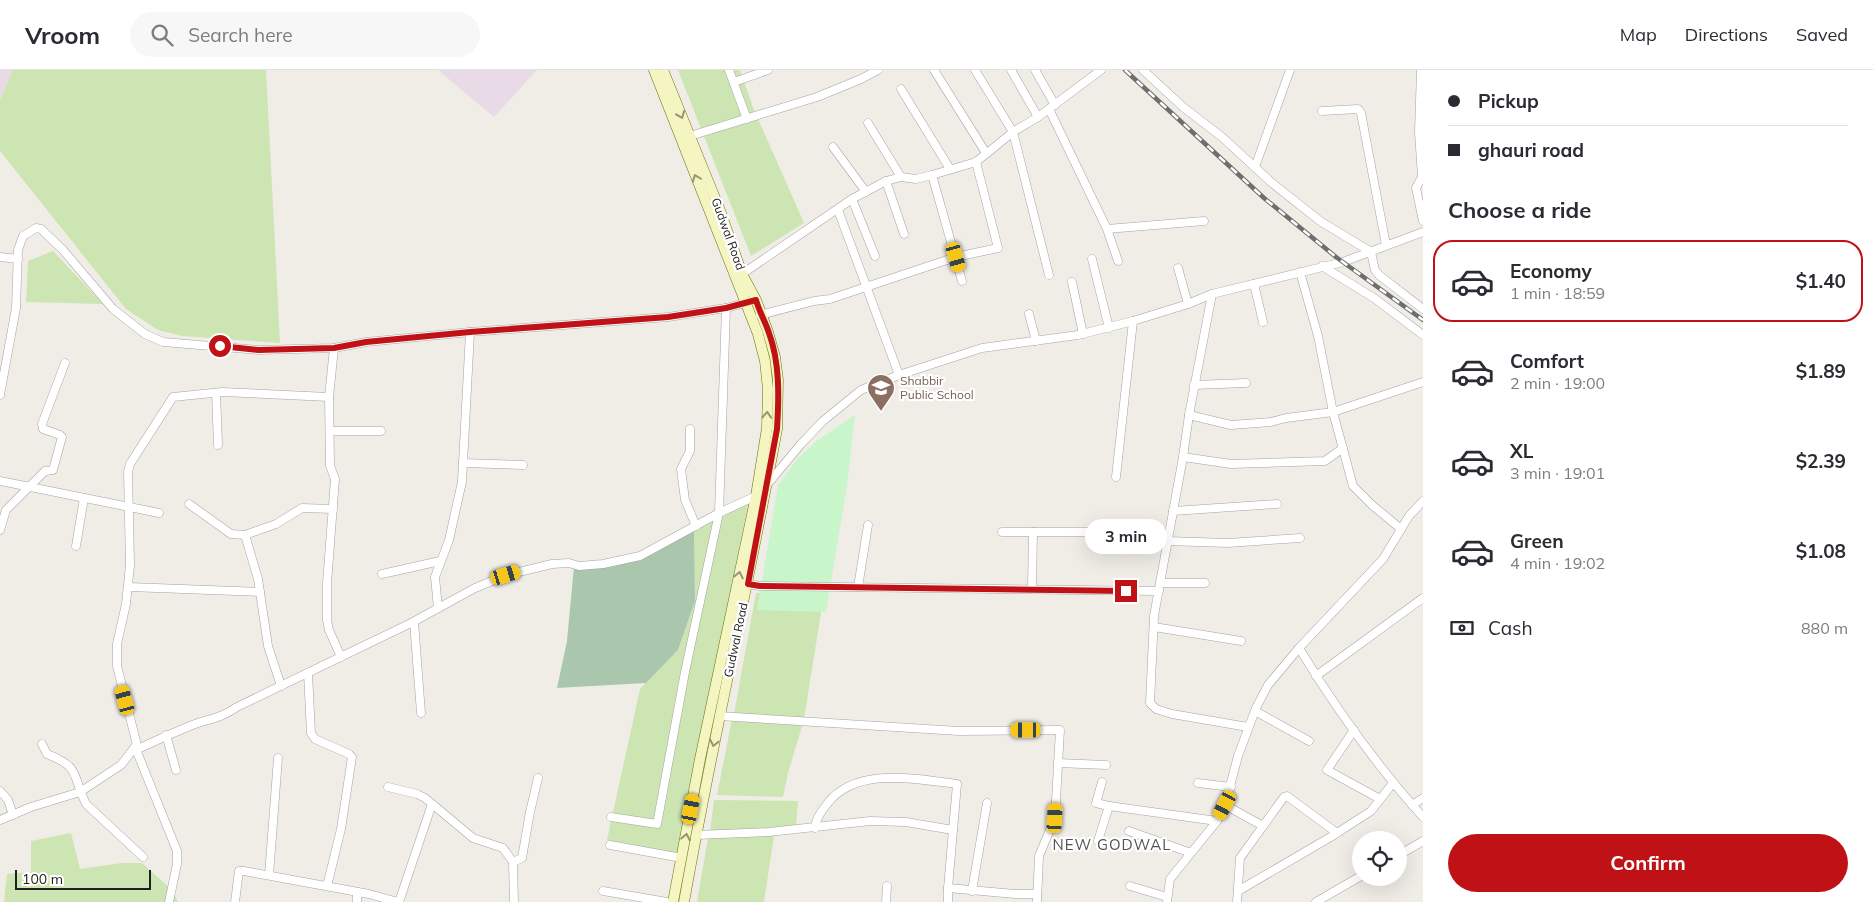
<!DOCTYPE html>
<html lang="en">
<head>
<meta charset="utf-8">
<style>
	body { margin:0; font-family:Mulish,sans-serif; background:#f7f7f7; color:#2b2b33; height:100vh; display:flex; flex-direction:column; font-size:19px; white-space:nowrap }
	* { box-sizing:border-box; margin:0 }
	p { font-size:16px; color:#7c7c81 }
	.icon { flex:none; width:28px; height:28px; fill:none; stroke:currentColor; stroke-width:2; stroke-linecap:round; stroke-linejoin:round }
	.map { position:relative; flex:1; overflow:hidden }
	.drawer { display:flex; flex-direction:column; background:#fff; width:450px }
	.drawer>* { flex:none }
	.banner { display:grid; align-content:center; height:110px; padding:0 25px; background:#fff }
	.buttons { position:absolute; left:1352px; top:761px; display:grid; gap:10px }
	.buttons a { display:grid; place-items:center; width:55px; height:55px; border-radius:50%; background:#fff; box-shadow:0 5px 20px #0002; font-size:25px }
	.scale { position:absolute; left:15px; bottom:12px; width:136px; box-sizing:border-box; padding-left:5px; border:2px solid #202020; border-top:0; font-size:14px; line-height:18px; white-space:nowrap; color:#202020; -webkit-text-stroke:4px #fff; paint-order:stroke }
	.end { position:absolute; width:22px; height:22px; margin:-11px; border:6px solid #c01116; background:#fff; box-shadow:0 0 0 2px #fff }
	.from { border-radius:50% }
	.bubble { position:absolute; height:35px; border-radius:18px; background:#fff; box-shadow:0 5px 20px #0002; font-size:16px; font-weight:700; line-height:35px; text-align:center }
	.car { position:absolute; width:15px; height:30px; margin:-15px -8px; border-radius:6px; box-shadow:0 0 4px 1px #0007; background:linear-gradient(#f5c518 24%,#345 0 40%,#f5c518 0 76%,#345 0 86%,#f5c518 0) }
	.banner b { display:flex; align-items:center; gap:18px; height:48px; font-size:19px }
	.banner b+b { border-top:1px solid #e1e1e2 }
	.banner i { width:12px; height:12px; background:#2b2b33 }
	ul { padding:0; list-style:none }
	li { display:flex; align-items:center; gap:15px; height:82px; margin:0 10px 8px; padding:0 15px; border:2px solid transparent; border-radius:20px }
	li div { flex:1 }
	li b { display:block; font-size:19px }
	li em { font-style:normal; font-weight:700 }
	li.on { border-color:#c01116 }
	li>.icon { width:45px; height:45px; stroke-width:1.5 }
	h2 { padding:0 25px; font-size:22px; line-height:60px }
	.pay { display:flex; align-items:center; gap:12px; height:55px; padding:0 25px; font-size:19px }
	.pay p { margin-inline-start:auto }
	.button { display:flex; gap:10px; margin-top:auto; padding:10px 25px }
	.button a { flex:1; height:58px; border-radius:30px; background:#c01116; color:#fff; font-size:20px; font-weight:700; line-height:58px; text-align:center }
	header { display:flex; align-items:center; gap:30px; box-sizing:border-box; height:70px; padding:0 25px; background:#fff; border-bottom:1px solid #e1e1e2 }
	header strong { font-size:24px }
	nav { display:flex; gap:28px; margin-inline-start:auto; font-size:18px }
	.search { width:350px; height:45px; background:#f7f7f7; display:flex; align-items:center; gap:12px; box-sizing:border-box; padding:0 18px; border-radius:28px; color:#7c7c81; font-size:19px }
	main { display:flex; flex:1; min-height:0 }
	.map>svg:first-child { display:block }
	.industrial { fill:#e8dae6 }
	.grass { fill:#cde5b2 }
	.cemetery { fill:#aac7ae }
	.park { fill:#c9f5cb }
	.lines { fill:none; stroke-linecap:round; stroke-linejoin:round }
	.street-casing { stroke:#a4a4a4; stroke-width:9 }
	.secondary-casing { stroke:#68700e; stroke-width:11 }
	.street { stroke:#fff; stroke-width:8 }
	.secondary { stroke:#f4f5c0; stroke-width:10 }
	.rail-casing { stroke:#6e6e6e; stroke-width:4.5 }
	.rail { stroke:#fff; stroke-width:2.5; stroke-dasharray:8; stroke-linecap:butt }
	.oneway { stroke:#959578 }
	.route { stroke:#c01116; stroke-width:6 }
	.labels { text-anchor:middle; stroke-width:4.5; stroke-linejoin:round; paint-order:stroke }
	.street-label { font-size:12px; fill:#202020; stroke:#fff }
	.education-label { font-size:12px; fill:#785e54; stroke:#fff; text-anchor:start }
	.quarter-label { font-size:15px; letter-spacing:1px; fill:#535353; stroke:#fff }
</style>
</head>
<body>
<header>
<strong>Vroom</strong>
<div class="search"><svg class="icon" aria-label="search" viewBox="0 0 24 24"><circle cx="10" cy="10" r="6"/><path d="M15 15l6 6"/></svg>Search here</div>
<nav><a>Map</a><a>Directions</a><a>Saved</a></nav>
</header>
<main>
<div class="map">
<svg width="1423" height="832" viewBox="0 0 1423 832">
	<rect width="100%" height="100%" fill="#f0ede7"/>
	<g class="industrial">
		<path d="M0,0H13L0,30Z"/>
		<path d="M438,0H537L494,47Z"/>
	</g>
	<g class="grass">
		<path d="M13,0H266L280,273L182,266L158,260L126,239L0,81V30Z"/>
		<path d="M678,0H740L754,40L804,153L751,186Z"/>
		<path d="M53,181L103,234L26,232L28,191Z"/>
		<path d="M744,431L748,435L678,784H673L607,770L640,619L678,580L695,531L694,458Z"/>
		<path d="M756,523L824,524L804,649L734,644Z"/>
		<path d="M732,649L803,653L788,703L783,727L717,725Z"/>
		<path d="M714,730L798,731L796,756L710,762Z"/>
		<path d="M71,763L80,799L122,793H142L172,820L178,832H4L7,804L31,802V771Z"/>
		<path d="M774,766L764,832H697L708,768Z"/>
	</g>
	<path class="cemetery" d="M694,458L695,531L678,580L646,613L557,618L567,571L574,496L642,485Z"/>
	<path class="park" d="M855,345L847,416L826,542L757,540L778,415L798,388L818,370Z"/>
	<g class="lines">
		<defs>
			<g id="street">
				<path d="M729,0L747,49"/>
				<path d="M934,0L986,83"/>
				<path d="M975,0L1013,62L1049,205"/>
				<path d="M1011,0L1038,47"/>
				<path d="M1035,0L1055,35"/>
				<path d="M1143,0L1183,37L1222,67L1272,113L1320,151L1371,182L1375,200L1379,205L1423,239"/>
				<path d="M1421,0L1419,62L1422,107L1416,118L1423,151"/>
				<path d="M734,12L768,0"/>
				<path d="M901,19L950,99"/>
				<path d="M1049,39L1107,159L1118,191"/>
				<path d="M1322,41L1358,39L1361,43L1386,175"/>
				<path d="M868,53L901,107"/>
				<path d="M690,66L817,27L861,9L878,0"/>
				<path d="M833,77L866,122"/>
				<path d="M1255,97L1290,0"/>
				<path d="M932,105L962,211"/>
				<path d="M886,111L904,164"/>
				<path d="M852,129L875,186"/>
				<path d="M838,140L899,305"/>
				<path d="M1107,159L1204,151"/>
				<path d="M0,187L18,189"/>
				<path d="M1092,189L1109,258"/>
				<path d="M1322,196L1374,228L1423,265"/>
				<path d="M1178,198L1188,234"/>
				<path d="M1300,202L1318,266L1333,342L1353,416L1372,435L1401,459"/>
				<path d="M742,204L852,129L886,111L901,107L916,109L932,105L976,92L1013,62L1038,47L1101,0"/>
				<path d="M1072,212L1083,264"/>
				<path d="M1254,214L1263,252"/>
				<path d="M1212,224L1189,345L1183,387L1154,546L1150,633L1156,639L1172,644L1248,657"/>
				<path d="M1029,244L1036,271"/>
				<path d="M760,245L814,231L830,229L956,187L998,178L976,92"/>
				<path d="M334,278L329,327L330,396L335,409L327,513V550L329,560L341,587"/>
				<path d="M1194,315L1246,313"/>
				<path d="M216,323L218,375"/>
				<path d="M0,325L16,238L18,180L23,166L36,158L41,159L63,180L113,239L145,264L163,272L258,280L334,278L366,272L470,262L668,247L726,238L749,232"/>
				<path d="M1189,345L1231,355L1271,352L1286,348L1333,342L1423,312"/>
				<path d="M690,359V381L681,399L685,430L696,456"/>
				<path d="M331,361H381"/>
				<path d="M1183,387L1231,394L1325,391L1343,378"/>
				<path d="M463,393L523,395"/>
				<path d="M1116,407L1133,251"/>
				<path d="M0,411L159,443"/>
				<path d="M766,416L801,374L823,351L861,320L899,305L982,278L1078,265L1133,251L1188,234L1212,224L1343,192L1423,162"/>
				<path d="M1423,431L1409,446L1383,489L1299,578C1335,637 1376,695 1423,747"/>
				<path d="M189,434L231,464L245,465L276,454L302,438L333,439"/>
				<path d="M1173,441L1277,434"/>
				<path d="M0,460L6,440L45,401L53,400L62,367L60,365L43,359L42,354L65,293"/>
				<path d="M1002,462H1093"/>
				<path d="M245,465L258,509L268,576L281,616"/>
				<path d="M1167,471L1228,473L1300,468"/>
				<path d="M76,476L84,428"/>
				<path d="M382,504L440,491"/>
				<path d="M1160,513H1205"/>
				<path d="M748,514L760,516L1159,521"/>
				<path d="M129,517L260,522"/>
				<path d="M858,517L868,455"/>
				<path d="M1032,519L1033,462"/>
				<path d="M438,538L435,507L449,470L462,412L470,262"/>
				<path d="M414,552L421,643"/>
				<path d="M1154,557L1241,571"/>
				<path d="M308,603L311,663L315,669L349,684L352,687L341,759L327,816"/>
				<path d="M1316,606L1423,528"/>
				<path d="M1255,641L1309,671"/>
				<path d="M719,646L959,661L1060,660L1055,748L1039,786L1037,832"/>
				<path d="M1354,660L1327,700L1380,729"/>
				<path d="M166,665L176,700"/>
				<path d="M42,674L47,684C82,698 71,704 86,734L143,787"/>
				<path d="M135,677L177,781V794L169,832"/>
				<path d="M138,679L117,596V574L126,534L130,495L128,402L130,394L173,327L222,322L329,327"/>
				<path d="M1058,693L1106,695"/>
				<path d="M1102,712L1096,733L1109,736"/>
				<path d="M1198,713L1231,717"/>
				<path d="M388,717L417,724L425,728L473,768L503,778L513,792"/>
				<path d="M0,721L8,730L13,745"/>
				<path d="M1225,735L1263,756"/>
				<path d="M1412,735L1423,728"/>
				<path d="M611,747L657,754L660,738L685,602L719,443L726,238"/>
				<path d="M0,750L31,737L80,722L121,695L135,677L138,679C157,670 175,662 195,654C213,648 221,648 237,637L411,553L475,518L506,505L552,494L569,493L579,496L603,494L640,486L719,443L758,425"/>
				<path d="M815,758C816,748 821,742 827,734C856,696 916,709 957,714L948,818V832"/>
				<path d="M1129,761L1191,783"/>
				<path d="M696,765L769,762L870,751L906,752L953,760"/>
				<path d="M1098,771L1109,736L1217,751"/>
				<path d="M610,775L682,788"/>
				<path d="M1399,785L1423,771"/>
				<path d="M269,805L278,688"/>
				<path d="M1130,816L1167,827"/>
				<path d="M948,818L1015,824H1037"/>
				<path d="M603,821L667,832"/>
				<path d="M972,821L987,733"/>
				<path d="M1238,821L1334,765L1371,741L1393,713"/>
				<path d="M235,832L239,801H244L369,824L398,832"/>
				<path d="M357,832V822"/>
				<path d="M399,832L432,734"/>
				<path d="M514,832L513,792L522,788L530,742L538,708"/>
				<path d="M886,832L887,816"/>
				<path d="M1167,832L1170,809L1217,751L1225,735L1238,686L1256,638L1268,615L1299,578"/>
				<path d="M1237,832L1240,788L1284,727L1287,726L1337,763"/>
				<path d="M1316,832L1361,806"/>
			</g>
			<g id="secondary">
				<path d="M654,0L758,264L765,291L768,319L767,358L756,426L700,689L673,832"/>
				<path d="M663,0L721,143L742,204L756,230L768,262L775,287L778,310L777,359C748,517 712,674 684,832"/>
			</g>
		</defs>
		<use href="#street" class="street-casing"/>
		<use href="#secondary" class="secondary-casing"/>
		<use href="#street" class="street"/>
		<use href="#secondary" class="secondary"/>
		<defs>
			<path id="rail" d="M1125,0L1264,128L1336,187L1423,250"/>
		</defs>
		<use href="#rail" class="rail-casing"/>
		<use href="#rail" class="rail"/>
	</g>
	<defs><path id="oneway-chevron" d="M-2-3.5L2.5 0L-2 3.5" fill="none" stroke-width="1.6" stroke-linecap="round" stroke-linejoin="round" transform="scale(1.25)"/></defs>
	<g class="oneway">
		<use href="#oneway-chevron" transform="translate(681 45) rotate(68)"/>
		<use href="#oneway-chevron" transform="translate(696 108) rotate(-111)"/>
		<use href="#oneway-chevron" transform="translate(767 345) rotate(-87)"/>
		<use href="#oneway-chevron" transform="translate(739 505) rotate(-78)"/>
		<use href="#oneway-chevron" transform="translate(714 673) rotate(102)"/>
		<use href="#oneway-chevron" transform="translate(686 767) rotate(-79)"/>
	</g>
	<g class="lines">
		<path class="route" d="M220,276L258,280L334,278L366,272L470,262L668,247L726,238L756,230C759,241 765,251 769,263C780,293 779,327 777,359L748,514L760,516L1126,521"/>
	</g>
	<defs>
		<symbol id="school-pin" viewBox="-11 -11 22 30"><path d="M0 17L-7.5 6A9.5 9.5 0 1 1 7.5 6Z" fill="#8d6e63" stroke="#fff"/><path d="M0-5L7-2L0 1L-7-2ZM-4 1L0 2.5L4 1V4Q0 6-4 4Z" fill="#fff"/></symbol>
	</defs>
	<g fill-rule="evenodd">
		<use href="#school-pin" x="865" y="302" width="32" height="43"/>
	</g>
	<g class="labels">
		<g class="street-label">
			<text transform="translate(728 164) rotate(70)" y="4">Gudwal Road</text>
			<text transform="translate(736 570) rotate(-78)" y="4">Gudwal Road</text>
		</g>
		<g class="education-label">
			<text x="900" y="315">Shabbir<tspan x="900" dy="14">Public School</tspan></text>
		</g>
		<g class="quarter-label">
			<text x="1112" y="780">NEW GODWAL</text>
		</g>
	</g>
</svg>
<div class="buttons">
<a><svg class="icon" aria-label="locate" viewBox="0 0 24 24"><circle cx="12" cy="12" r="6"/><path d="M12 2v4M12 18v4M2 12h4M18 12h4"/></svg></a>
</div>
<div class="scale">100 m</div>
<i class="end from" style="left:220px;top:276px"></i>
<i class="end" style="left:1126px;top:521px"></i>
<div class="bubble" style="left:1085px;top:449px;width:82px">3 min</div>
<i class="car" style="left:956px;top:187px;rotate:164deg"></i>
<i class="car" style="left:506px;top:505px;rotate:73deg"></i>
<i class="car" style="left:125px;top:630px;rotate:345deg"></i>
<i class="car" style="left:1026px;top:660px;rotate:270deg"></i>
<i class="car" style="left:1225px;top:735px;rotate:208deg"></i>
<i class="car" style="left:691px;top:739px;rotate:11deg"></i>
<i class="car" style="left:1055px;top:748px;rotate:3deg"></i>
</div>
<section class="drawer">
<div class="banner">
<b><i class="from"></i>Pickup</b>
<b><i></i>ghauri road</b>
</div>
<h2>Choose a ride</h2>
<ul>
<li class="on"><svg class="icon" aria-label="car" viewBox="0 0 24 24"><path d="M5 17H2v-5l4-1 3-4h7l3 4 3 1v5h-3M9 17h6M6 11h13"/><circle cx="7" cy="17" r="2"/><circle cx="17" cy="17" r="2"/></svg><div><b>Economy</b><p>1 min · 18:59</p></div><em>$1.40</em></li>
<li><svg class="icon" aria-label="car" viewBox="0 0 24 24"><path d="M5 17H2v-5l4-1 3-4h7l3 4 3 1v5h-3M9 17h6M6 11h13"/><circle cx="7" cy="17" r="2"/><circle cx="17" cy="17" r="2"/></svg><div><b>Comfort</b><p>2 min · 19:00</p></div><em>$1.89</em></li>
<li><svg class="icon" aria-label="car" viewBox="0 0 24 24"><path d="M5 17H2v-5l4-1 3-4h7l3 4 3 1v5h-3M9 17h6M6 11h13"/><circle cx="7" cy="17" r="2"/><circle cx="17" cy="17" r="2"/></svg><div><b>XL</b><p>3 min · 19:01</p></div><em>$2.39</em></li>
<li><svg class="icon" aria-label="car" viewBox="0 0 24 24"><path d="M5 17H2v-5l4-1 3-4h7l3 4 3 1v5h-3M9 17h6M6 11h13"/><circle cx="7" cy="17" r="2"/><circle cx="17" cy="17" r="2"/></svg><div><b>Green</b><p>4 min · 19:02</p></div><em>$1.08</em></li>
</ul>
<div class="pay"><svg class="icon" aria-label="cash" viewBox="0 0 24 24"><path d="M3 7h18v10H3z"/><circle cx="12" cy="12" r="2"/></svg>Cash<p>880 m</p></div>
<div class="button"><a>Confirm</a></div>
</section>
</main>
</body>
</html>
